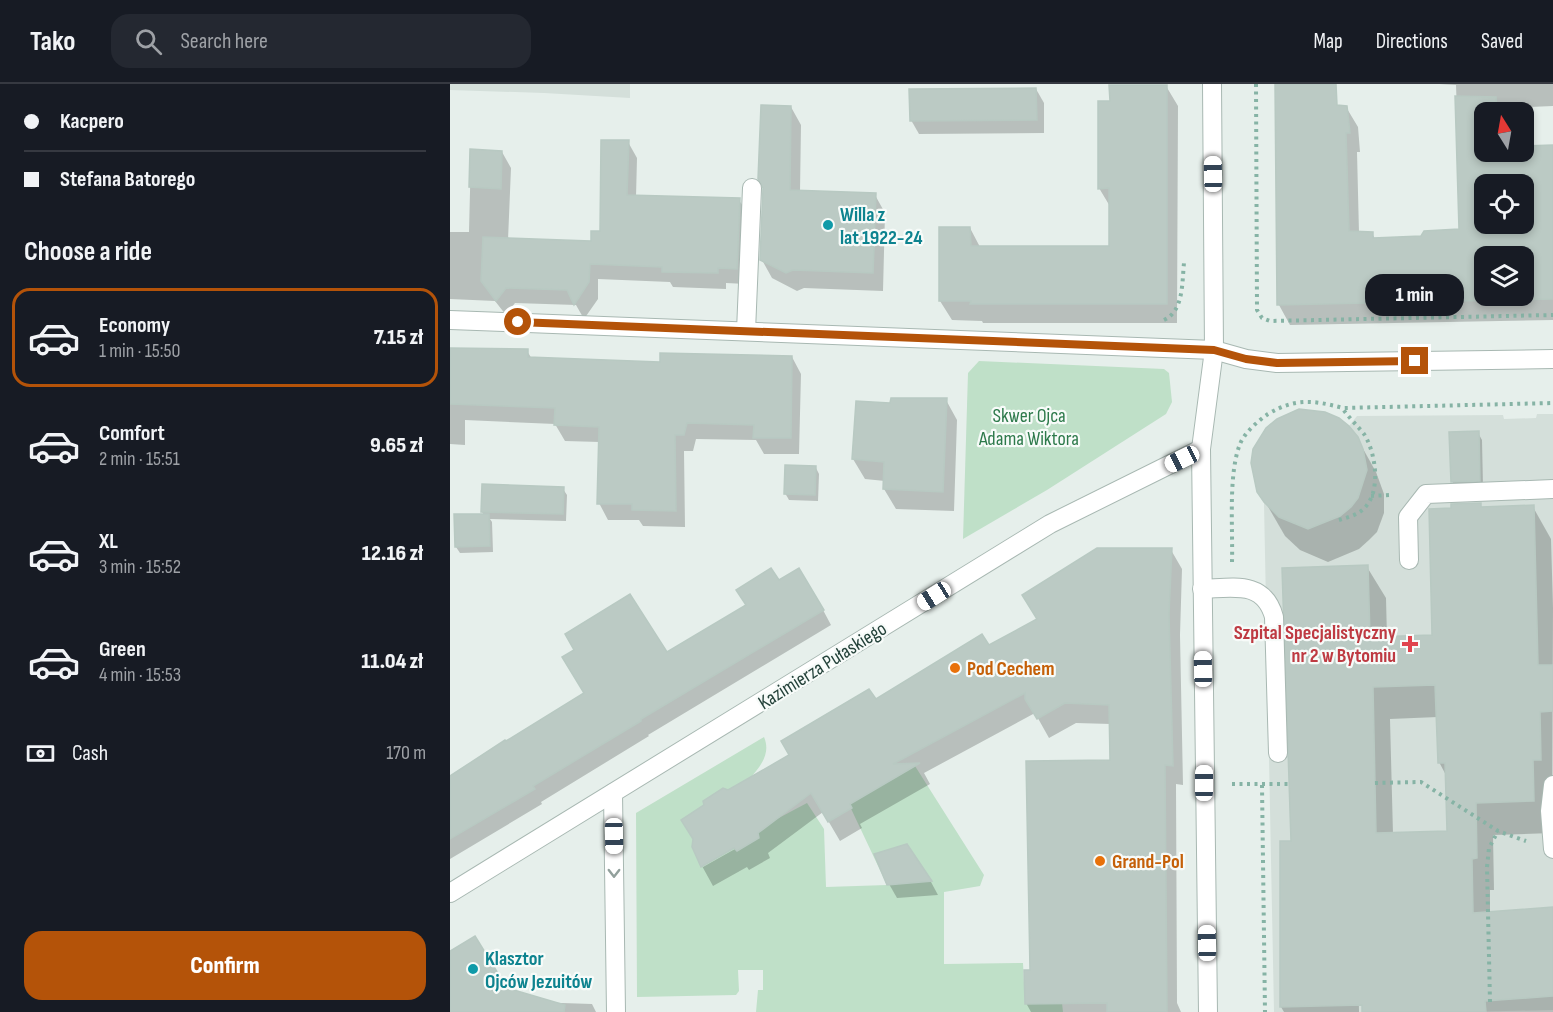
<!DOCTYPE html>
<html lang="en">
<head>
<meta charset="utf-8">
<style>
	body { margin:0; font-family:"Sofia Sans Condensed",sans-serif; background:#242831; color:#f1f3f6; height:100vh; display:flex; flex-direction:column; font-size:22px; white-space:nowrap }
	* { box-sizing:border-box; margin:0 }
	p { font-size:20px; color:#9ea1a6 }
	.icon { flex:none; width:33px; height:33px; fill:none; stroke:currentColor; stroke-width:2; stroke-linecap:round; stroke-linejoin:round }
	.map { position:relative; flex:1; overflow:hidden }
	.side { display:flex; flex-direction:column; background:#171b24; width:450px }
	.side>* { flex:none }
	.top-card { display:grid; align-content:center; height:132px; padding:0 24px; background:#171b24 }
	.needle { width:39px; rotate:349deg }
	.tools { position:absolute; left:1024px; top:18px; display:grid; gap:12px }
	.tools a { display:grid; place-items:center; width:60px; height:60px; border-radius:12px; background:#171b24; box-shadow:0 3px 9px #0003; font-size:30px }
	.end { position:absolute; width:27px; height:27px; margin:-14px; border:8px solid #b45309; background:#fff; box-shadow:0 0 0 3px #fff }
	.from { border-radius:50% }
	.bubble { position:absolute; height:42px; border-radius:18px; background:#171b24; box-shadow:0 3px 9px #0003; font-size:20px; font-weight:800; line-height:42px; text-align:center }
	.car { position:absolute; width:18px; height:36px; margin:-18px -9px; border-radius:8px; box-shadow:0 0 4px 2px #0007; background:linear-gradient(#fff 24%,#345 0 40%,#fff 0 76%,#345 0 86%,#fff 0) }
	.top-card b { display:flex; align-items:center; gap:21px; height:57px; font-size:22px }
	.top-card b+b { border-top:2px solid #363941 }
	.top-card i { width:15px; height:15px; background:#f1f3f6 }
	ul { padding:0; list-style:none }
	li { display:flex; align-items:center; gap:18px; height:99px; margin:0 12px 9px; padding:0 12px; border:3px solid transparent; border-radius:18px }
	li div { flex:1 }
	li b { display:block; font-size:22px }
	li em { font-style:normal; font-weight:800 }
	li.on { border-color:#b45309 }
	li>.icon { width:54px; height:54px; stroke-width:1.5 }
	h2 { padding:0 24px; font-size:27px; line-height:72px }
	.pay { display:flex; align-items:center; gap:15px; height:66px; padding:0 24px; font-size:22px }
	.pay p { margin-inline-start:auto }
	.action { display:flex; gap:12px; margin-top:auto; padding:12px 24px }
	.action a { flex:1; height:69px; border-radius:18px; background:#b45309; color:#fff; font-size:24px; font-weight:800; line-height:69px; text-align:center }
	header { display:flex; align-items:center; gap:36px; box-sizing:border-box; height:84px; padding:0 30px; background:#171b24; border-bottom:2px solid #363941 }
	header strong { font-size:28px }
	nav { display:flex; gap:33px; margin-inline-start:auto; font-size:21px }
	.search { width:420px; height:54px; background:#242831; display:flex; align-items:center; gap:15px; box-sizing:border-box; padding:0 21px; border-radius:18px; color:#9ea1a6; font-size:22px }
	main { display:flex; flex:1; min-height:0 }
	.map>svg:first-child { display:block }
	.built { fill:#d4dfda }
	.green { fill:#bfe0c8 }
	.shadow { fill:#0003; fill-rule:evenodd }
	.building { fill:#bbcac4; stroke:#b8c9c2; stroke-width:1.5; fill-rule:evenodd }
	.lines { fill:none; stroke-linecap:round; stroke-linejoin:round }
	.minor-casing { stroke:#a8b8b2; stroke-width:20 }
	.path { stroke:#86b3a5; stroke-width:4; stroke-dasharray:3 4.5; stroke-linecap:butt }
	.minor { stroke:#fff; stroke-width:18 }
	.oneway { stroke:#92a09c }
	.route { stroke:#b45309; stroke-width:8 }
	.culture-dot { fill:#0f9aa8; stroke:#f7fbf9; stroke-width:2 }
	.health-dot { fill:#e0444e; stroke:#f7fbf9; stroke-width:2 }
	.food-dot { fill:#e8710a; stroke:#f7fbf9; stroke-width:2 }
	.labels { text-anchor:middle; stroke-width:4.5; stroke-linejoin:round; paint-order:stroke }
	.culture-label { font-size:20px; font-weight:bold; fill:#0d838f; stroke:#f7fbf9; text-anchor:start }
	.park-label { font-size:20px; fill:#2d7a4b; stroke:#f7fbf9 }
	.health-label { font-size:20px; font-weight:bold; fill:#be3a42; stroke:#f7fbf9; text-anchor:end }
	.street-label { font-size:20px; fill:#24423a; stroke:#f7fbf9 }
	.food-label { font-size:20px; font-weight:bold; fill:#c56008; stroke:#f7fbf9; text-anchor:start }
</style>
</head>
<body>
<header>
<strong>Tako</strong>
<div class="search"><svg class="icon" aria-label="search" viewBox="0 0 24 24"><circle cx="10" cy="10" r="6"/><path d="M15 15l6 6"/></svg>Search here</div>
<nav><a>Map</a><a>Directions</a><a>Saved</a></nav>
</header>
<main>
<section class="side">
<div class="top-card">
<b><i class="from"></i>Kacpero</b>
<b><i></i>Stefana Batorego</b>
</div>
<h2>Choose a ride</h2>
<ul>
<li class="on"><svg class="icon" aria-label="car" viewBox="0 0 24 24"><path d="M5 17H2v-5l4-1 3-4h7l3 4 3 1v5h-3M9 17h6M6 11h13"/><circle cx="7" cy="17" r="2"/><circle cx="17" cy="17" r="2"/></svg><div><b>Economy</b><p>1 min · 15:50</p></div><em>7.15 zł</em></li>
<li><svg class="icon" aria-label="car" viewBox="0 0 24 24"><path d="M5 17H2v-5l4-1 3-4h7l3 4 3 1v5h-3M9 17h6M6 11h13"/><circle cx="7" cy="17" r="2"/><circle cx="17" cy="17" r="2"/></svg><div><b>Comfort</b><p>2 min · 15:51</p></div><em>9.65 zł</em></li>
<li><svg class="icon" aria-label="car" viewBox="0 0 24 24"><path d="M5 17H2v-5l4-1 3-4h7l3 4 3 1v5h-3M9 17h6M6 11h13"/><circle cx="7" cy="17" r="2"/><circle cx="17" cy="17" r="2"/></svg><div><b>XL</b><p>3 min · 15:52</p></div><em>12.16 zł</em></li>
<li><svg class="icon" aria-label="car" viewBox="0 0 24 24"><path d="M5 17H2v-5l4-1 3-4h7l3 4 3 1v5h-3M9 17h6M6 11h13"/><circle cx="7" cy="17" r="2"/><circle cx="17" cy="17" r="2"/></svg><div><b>Green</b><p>4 min · 15:53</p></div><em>11.04 zł</em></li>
</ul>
<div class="pay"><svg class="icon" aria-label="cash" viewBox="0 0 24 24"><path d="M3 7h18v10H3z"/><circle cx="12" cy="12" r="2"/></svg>Cash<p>170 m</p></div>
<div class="action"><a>Confirm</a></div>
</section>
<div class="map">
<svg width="1103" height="928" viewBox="0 0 1103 928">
	<rect width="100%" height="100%" fill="#e6efeb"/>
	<g class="built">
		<path d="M0,0H180V14L94,9L0,6Z"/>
		<path d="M849,325L875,328L889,334L899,342L907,332L1053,331L1054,335L1086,334L1087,330H1103V926L1016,928H824L814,419L807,408L801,379L803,365L816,344L827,335Z"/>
	</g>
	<g class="green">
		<path d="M529,277L714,285L719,289L722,318L716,330L597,406L513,455L518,289Z"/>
		<path d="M314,653C321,669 311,682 300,694L325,736L357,719L374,745L376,803L437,801L396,714L440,697L465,682L534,791L530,802L494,808V880L573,879L575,920L612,919L613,928H306L308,906H313V886H288L289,907L286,911L187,913L186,729Z"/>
	</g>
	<g class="shadow">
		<path d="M989,0H1103V22L1056,24V28H1035V68H1074V63H1103V236L840,241L829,221L896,23L908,43L910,68H907L909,149H922L925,155L972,153L1011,147L1006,1ZM1035,100H1074V140H1035ZM1035,172H1074V212H1035Z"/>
		<path d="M716,2L728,22L727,239H533L532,237L502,236L490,217L520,144L530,163H660L661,124L649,104L661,18Z"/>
		<path d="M586,5L594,19V49L469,50L461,36Z"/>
		<path d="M341,23L351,41L350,108L425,111L435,129L433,207L354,204L347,207L322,194L312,176Z"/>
		<path d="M178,58L187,74L186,113L289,116L299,132L296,200L276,199V205L223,203L220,198L148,195V215L134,235L126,221L65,219L56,231L45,217L0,215V148H19L21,67L52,68L61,84L58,156L142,158L151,149Z"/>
		<path d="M0,265L77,267L82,275L211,280L342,273L351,290L349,370H314L306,356L246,355L243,367H234L235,443L193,442L189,436H158L149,419L150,358L115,357L105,340L15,336V361L0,360Z"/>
		<path d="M496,316L507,336L504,427L446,425L434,405L435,397L415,395L403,375L442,320Z"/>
		<path d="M1028,349L1032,356L1033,403L1006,404L1002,397Z"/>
		<path d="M907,354L926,388L934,410V429L927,448L919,456L909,465L878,478L850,466L835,452L809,407Z"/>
		<path d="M366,384L369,390L368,417L339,416L335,409Z"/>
		<path d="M113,405L117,411L116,437L40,435L42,438L43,468L10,469L6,463L34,431L32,428Z"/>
		<path d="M1030,421L1032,424L1083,423L1101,455L1103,524L1102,749L1043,751L1044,806H1040V829L1103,825V928H943L908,861L909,928H834L831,923L843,759L917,483L936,514L937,554L984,553L1003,425ZM988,633L989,678L997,693L999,749L943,750L940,635Z"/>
		<path d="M721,466L732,485L730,551L733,701L726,700L727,919L731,928H581L576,919L581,888L661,677V640L626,639L599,654L585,629L474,689L480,700L410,740L412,744L390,757L373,728L318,769L320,774L299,786L297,783L263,802L252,782L278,707L341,672L425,617L538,563ZM290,759L292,761L253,783V780Z"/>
		<path d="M328,498L373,526L381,541L198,651L199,652L91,718L92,720L0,775V693L216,570L297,522Z"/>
		<path d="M456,761L481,798L488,811L447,814L439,800Z"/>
		<path d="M0,869L56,905L82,918L142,920L146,928H0Z"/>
	</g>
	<g class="building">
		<path d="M825,0H886L887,21L897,22L900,49H896L899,147L923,148V154L971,152L974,147L1009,145L1005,12L1046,13L1047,28H1035V68H1074V62L1103,61V215L827,221ZM1035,100H1074V140H1035ZM1035,172H1074V212H1035Z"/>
		<path d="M659,1H717V220H520L521,217H489V143H520L521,162H659V104L648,105V17H660Z"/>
		<path d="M586,4L587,36L460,37L459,5Z"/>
		<path d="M311,21L341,22L340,106L426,109L423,189L343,186L336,189L310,176L313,104L308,95Z"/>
		<path d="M151,56H179L177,111L290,114L287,185L268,184V189L212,188V183L140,180L139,198L124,221L117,206L56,204L46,217L31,197L33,153L141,157V147H150Z"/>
		<path d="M20,65L52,67L51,105L19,103Z"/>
		<path d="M0,264L78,265V273L210,278V269L342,272L341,354H303L304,341L237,339L234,351H225L226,427L182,426V420H147L149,343L104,341L105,324L0,320Z"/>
		<path d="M441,314H497L493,408L433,405L434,378L402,375L406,317L440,319Z"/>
		<path d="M849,325L875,328L889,334L899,342L908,353L913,365L917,386L908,414L901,423L890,432L858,445L829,433L814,418L807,408L801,379L803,365L816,344L827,335Z"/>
		<path d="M1029,347L1030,397L1001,398L999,348Z"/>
		<path d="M335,381L366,382L365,411L334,410Z"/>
		<path d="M32,400L114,403L113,430L31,428Z"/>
		<path d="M1031,419V423L1084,421L1088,581H1103V627L1090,628L1091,676H1083L1084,717L1026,719L1027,774L1022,775L1023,829L1103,823V912L1035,917L1036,928H912V921L830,923V757H841L832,484L918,481L920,553L982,551L979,425L1001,424V420ZM985,601L988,679H995L997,747L926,749L923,603Z"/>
		<path d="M4,430H39L40,462L5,463Z"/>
		<path d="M647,464H722L719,530L723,682L715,681L717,928H657V919L575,920L574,886H580L576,677L660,676L659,621L615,619L587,635L575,615V609L443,680L470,679L400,720L402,724L378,738L361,709L308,749L309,754L287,767L284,764L251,783L242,763L243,755L231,736L254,721L253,717L273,704L278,706L339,671L331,657L419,605L426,615L532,550L539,561L587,535L572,511Z"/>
		<path d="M321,484L329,496L349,484L374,526L191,635V637L83,702L85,705L0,755V692L55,656L56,657L134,609L112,573L124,566L115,550L180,510L217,568L296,521L286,506Z"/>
		<path d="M457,760L482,797L437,801L424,770Z"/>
		<path d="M25,852L57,904L115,921L114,928H0V867Z"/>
	</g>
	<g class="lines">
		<defs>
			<g id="minor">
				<path d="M0,236L764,266L796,275L827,279L1103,275"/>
				<path d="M296,247L302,104"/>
				<path d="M959,476L958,433L976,410L1103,405"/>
				<path d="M752,505C783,504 814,496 824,533L828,669"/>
				<path d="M1103,701L1100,727L1103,765"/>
				<path d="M163,709L166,928"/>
				<path d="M0,809L600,440L751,365"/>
				<path d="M758,928L751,365L764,266L762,0"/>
			</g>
		</defs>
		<use href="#minor" class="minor-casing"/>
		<g class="path">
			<path d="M806,0L807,226L812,234L820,237L1103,231"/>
			<path d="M714,236C734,227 732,197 734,179"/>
			<path d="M921,412L940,411"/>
			<path d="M889,436C899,433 911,430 917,421C931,403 925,367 914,350C907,341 899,334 893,325"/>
			<path d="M782,478C783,445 778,390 790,360C795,348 808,337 818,330C845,314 863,316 893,324L1103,319"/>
			<path d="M925,699L971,698L1048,747L1076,757"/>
			<path d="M782,700H839"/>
			<path d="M812,701L815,928"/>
			<path d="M1040,918L1037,783L1039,764L1048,747"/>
		</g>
		<use href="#minor" class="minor"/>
	</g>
	<defs><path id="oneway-chevron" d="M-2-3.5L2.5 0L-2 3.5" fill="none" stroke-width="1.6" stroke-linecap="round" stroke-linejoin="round" transform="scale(1.5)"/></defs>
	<use class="oneway" href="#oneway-chevron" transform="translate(164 789) rotate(90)"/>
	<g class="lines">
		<path class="route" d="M68,238L764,266L796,275L827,279L965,277"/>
	</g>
	<g class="culture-dot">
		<circle cx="378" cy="141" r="6"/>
		<circle cx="23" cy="885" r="6"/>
	</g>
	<path class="health-dot" d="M957 551h6v6h6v6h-6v6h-6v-6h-6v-6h6z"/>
	<g class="food-dot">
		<circle cx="505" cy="584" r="6"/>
		<circle cx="650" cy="777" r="6"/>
	</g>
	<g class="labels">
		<g class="culture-label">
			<text x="390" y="137">Willa z<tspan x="390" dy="23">lat 1922-24</tspan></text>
			<text x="35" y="881">Klasztor<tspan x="35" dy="23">Ojców Jezuitów</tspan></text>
		</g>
		<g class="park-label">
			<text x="579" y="338">Skwer Ojca<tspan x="579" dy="23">Adama Wiktora</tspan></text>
		</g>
		<g class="health-label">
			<text x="946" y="555">Szpital Specjalistyczny<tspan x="946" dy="23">nr 2 w Bytomiu</tspan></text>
		</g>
		<g class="street-label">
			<text transform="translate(372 581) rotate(-32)" y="7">Kazimierza Pułaskiego</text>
		</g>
		<g class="food-label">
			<text x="517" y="591">Pod Cechem</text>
			<text x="662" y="784">Grand-Pol</text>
		</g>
	</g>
</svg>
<div class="tools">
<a><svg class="needle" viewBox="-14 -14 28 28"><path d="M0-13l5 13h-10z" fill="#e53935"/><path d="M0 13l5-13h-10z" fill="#9ea1a6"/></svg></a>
<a><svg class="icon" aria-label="locate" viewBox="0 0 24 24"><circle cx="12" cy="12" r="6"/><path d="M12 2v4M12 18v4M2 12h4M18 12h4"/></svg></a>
<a><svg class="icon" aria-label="layers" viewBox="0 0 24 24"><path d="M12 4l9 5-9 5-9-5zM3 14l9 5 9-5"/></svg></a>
</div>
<i class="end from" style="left:68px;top:238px"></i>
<i class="end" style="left:965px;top:277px"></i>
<div class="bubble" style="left:915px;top:190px;width:99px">1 min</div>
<i class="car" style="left:763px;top:90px;rotate:359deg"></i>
<i class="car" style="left:732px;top:375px;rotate:244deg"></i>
<i class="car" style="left:484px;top:512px;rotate:238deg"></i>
<i class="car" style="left:753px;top:585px;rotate:359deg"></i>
<i class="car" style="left:754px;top:699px;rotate:0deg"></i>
<i class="car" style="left:164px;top:752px;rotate:179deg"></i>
<i class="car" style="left:757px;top:859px;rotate:359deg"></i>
</div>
</main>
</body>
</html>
